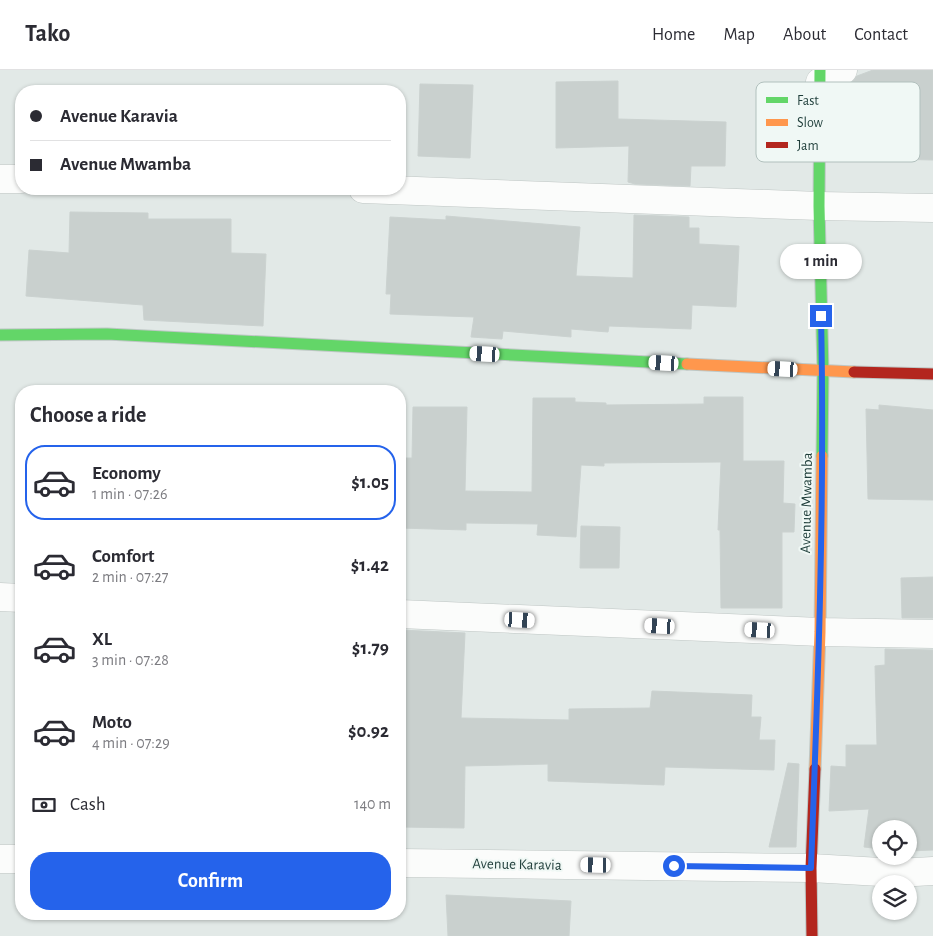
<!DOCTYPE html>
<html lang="en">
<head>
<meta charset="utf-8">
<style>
	body { margin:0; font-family:"Alegreya Sans",sans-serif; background:#f2f2f3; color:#2b2b33; height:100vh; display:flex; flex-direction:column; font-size:19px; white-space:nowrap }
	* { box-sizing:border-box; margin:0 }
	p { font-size:16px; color:#7c7c81 }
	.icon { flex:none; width:28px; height:28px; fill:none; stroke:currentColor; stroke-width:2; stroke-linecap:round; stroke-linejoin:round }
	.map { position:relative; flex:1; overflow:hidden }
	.details { position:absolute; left:15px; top:315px; width:391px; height:535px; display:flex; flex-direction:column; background:#fff; border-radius:20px; box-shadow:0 1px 4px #0004 }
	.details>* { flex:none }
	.guide { position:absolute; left:15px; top:15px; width:391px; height:110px; border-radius:20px; box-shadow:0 1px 4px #0004; display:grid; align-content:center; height:110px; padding:0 15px; background:#fff }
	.controls { position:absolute; left:872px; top:750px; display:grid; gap:10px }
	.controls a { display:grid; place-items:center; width:45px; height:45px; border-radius:50%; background:#fff; box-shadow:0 1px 4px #0004; font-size:25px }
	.end { position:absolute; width:22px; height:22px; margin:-11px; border:6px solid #2563eb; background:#fff; box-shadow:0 0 0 2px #fff }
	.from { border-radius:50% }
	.bubble { position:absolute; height:35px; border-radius:18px; background:#fff; box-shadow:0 1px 4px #0004; font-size:16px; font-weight:600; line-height:35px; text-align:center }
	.car { position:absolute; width:15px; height:30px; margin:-15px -8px; border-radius:6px; box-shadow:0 0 4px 1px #0007; background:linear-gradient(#fff 24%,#345 0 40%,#fff 0 76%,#345 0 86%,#fff 0) }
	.guide b { display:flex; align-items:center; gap:18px; height:48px; font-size:19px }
	.guide b+b { border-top:1px solid #e1e1e2 }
	.guide i { width:12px; height:12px; background:#2b2b33 }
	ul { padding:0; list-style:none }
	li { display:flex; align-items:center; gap:15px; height:75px; margin:0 10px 8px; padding:0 5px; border:2px solid transparent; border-radius:20px }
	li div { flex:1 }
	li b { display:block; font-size:19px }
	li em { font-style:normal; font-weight:600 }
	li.on { border-color:#2563eb }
	li>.icon { width:45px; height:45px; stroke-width:1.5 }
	h2 { padding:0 15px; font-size:22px; line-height:60px }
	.pay { display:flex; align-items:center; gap:12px; height:55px; padding:0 15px; font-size:19px }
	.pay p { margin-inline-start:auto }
	.button { display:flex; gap:10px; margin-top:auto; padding:10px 15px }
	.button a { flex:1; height:58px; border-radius:20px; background:#2563eb; color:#fff; font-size:20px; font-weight:600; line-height:58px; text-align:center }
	header { display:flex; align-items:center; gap:30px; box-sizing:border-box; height:70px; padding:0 25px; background:#fff; border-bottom:1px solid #e1e1e2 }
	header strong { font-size:24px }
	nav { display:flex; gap:28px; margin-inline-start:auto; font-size:18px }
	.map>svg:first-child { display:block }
	.building { fill:#c9d0ce; stroke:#cbd2d0 }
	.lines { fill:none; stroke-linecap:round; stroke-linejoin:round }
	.street-casing { stroke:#bfc6c4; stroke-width:29 }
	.fast-casing { stroke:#bec7c5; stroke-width:13 }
	.slow-casing { stroke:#bec7c5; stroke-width:13 }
	.jam-casing { stroke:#bec7c5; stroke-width:13 }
	.street { stroke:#fbfcfb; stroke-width:28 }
	.fast { stroke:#63d668; stroke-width:11 }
	.slow { stroke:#ff974d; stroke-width:11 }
	.jam { stroke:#b3261e; stroke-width:11 }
	.route { stroke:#2563eb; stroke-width:6 }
	.labels { text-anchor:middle; stroke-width:4; stroke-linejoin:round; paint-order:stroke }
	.street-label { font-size:15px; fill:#1f3e3a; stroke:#f0f8f5 }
	.key { fill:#f0f8f5; stroke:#b1c0bd; stroke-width:1 }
	.key-label { font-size:14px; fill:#1f3e3a }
</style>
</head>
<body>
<header>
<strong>Tako</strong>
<nav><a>Home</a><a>Map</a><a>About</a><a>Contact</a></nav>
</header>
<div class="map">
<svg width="933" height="866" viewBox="0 0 933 866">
	<rect width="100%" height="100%" fill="#e2e9e7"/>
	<g class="building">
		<path d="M873,0H933V90L848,88L852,12L857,6Z"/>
		<path d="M618,11V49L726,52L725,96H691L690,116L635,114L628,112L629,76L556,78V12Z"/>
		<path d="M420,14L473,15L470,88L418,86Z"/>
		<path d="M70,142L148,143V149H231V183L266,184L263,256L144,250L143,235L26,226L29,180L69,183Z"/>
		<path d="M634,145L689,147V158H699V174L739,176L736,237L692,235L691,259L609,256L608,262L571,259V267L503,261L502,269L471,267L474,247L390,244L391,224H386L390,147L446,150V146L580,157L576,206L633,208Z"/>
		<path d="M704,327H743V391H784L783,433L795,434L794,462H782V538H721L720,460H718L721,392L604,393V396L581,395L576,467L537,465L538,454L466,453V460L400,458V388H412L413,337H467L465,421L532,422L533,328H575V332L606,333V335L704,334Z"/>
		<path d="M879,335L933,340V430L868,429L866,339L879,340Z"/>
		<path d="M581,456L620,457L619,498H580Z"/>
		<path d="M933,507V548H902L901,508Z"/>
		<path d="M400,560L465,563L461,648L569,650V639L650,638L652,621L752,625L751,647H761L759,670H775L774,700L665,697L664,715L548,711V694L465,696L464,758L400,757Z"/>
		<path d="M885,579L933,580V780L909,781V759H881V779L864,777L869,739L829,741L831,696L846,697V675H877L875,596L885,595Z"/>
		<path d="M788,693L799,694L796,777H769Z"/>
		<path d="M446,825L571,831L569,866H448Z"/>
	</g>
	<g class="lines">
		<defs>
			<g id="street">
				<path d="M820,12L843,0"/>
				<path d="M0,109H21"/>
				<path d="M363,119L819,136L933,138"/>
				<path d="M0,527L21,528"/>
				<path d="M400,544L820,562L933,564"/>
				<path d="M0,789H21"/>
				<path d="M400,793L811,798L898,803L933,801"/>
			</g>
			<g id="fast">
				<path d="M820,0L819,136L823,301L822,386"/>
				<path d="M0,265L107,264L687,294"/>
			</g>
			<g id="slow">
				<path d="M687,294L854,302"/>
				<path d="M815,699L820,562L822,386"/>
			</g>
			<g id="jam">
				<path d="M854,302L933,304"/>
				<path d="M812,866L811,798L815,699"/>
			</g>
		</defs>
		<use href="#street" class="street-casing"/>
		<use href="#fast" class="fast-casing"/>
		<use href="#slow" class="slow-casing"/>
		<use href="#jam" class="jam-casing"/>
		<use href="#street" class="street"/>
		<use href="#fast" class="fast"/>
		<use href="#slow" class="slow"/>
		<use href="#jam" class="jam"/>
	</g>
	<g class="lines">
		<path class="route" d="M674,796L811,798C818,614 825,430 821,246"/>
	</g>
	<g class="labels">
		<g class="street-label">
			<text transform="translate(806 433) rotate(-89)" y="5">Avenue Mwamba</text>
			<text transform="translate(517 794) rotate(1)" y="5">Avenue Karavia</text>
		</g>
	</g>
	<rect x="756" y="12" width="164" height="80" rx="8" class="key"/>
	<rect x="766" y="27" width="22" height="6" fill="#63d668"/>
	<rect x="766" y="49" width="22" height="7" fill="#ff974d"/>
	<rect x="766" y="72" width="22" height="6" fill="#b3261e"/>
	<g class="key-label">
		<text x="797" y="35">Fast</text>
		<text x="797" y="57">Slow</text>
		<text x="797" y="80">Jam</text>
	</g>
</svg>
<div class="controls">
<a><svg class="icon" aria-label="locate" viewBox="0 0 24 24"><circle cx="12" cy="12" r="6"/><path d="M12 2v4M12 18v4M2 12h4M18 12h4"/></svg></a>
<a><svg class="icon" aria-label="layers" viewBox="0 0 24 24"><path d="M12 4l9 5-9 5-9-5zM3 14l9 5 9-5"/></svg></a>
</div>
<i class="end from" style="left:674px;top:796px"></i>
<i class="end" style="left:821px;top:246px"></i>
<div class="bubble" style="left:780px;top:174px;width:82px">1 min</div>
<i class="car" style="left:485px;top:284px;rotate:273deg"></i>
<i class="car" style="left:664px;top:293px;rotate:273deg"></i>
<i class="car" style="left:783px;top:299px;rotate:273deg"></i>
<i class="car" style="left:520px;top:550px;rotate:93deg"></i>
<i class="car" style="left:660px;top:556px;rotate:273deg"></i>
<i class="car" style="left:760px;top:560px;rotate:273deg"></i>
<i class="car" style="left:596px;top:795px;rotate:271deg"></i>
<div class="guide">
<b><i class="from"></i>Avenue Karavia</b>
<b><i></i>Avenue Mwamba</b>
</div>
<section class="details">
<h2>Choose a ride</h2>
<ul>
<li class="on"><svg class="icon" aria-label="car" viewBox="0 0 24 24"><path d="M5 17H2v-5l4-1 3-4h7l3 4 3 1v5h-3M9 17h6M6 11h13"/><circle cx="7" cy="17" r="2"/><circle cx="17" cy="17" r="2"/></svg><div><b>Economy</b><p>1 min · 07:26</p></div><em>$1.05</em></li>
<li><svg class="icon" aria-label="car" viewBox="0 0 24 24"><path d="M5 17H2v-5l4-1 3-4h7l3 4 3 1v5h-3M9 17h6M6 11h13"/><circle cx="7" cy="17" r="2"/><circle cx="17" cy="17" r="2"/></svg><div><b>Comfort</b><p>2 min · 07:27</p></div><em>$1.42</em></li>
<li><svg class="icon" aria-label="car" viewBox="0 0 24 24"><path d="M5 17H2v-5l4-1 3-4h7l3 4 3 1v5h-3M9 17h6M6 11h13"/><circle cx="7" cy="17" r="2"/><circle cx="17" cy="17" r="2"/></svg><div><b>XL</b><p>3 min · 07:28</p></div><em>$1.79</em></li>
<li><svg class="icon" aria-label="car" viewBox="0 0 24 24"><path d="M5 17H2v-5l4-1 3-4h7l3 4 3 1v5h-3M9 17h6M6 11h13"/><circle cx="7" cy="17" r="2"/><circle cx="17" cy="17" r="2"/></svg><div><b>Moto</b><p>4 min · 07:29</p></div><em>$0.92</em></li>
</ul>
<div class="pay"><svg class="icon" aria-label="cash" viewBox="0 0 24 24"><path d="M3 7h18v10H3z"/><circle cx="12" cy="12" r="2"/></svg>Cash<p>140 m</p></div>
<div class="button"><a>Confirm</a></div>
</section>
</div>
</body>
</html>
